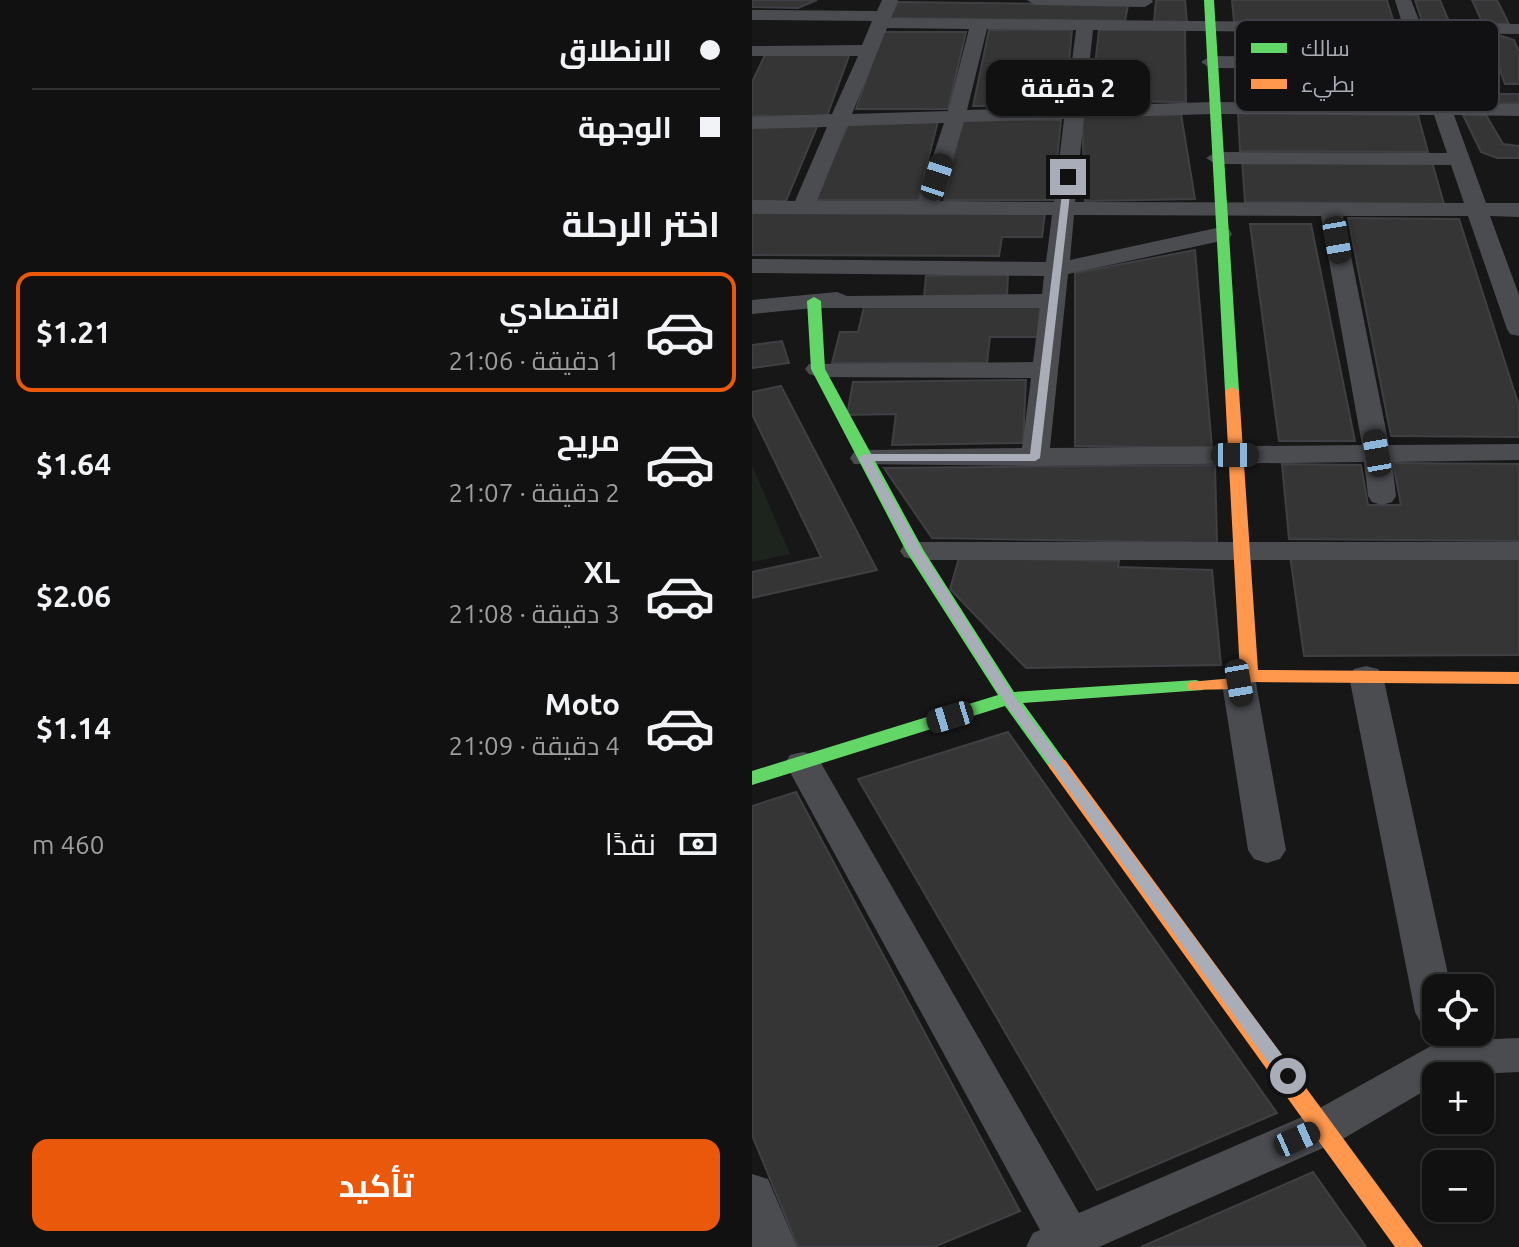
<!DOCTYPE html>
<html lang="ar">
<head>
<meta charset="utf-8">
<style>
	body { margin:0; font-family:Ubuntu,Cairo,sans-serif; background:#1e1f1f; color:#f1f3f6; direction:rtl; height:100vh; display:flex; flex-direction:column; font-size:30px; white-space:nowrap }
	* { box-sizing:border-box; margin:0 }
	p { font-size:26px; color:#9c9d9f }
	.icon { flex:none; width:44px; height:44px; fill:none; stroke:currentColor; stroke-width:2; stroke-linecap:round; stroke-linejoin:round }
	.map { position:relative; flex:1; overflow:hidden; direction:ltr }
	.panel { display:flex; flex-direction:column; background:#111; width:752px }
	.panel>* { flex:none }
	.guide { display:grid; align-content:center; height:176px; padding:0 32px; background:#111 }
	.buttons { position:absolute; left:670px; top:974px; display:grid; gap:16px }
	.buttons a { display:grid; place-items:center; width:72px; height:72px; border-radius:16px; background:#111; box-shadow:0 2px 6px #0004,0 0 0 2px #303131; font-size:40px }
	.end { position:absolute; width:36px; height:36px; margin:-18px; border:10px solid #a8adb8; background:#111; box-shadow:0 0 0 4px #111 }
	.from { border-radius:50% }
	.bubble { position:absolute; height:56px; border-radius:16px; background:#111; box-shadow:0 2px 6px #0004,0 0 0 2px #303131; font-size:26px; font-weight:700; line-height:56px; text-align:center; direction:rtl }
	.car { position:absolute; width:24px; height:48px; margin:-24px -12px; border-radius:10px; box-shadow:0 0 6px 2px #0007; background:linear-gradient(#222 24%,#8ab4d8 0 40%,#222 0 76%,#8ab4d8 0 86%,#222 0) }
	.guide b { display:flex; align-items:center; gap:28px; height:76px; font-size:30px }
	.guide b+b { border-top:2px solid #303131 }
	.guide i { width:20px; height:20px; background:#f1f3f6 }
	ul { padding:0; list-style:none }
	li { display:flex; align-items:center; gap:24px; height:120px; margin:0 16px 12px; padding:0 16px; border:4px solid transparent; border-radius:16px }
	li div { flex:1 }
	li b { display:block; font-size:30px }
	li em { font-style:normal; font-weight:700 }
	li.active { border-color:#ea580c }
	li>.icon { width:72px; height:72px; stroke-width:1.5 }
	h2 { padding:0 32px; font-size:36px; line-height:96px }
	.pay { display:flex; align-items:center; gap:20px; height:88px; padding:0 32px; font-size:30px }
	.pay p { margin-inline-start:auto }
	.action { display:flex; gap:16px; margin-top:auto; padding:16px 32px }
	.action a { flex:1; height:92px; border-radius:16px; background:#ea580c; color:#fff; font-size:32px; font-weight:700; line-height:92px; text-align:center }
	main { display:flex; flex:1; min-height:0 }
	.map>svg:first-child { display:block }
	.green { fill:#1d241e }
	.building { fill:#353536; stroke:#3f4043; stroke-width:2 }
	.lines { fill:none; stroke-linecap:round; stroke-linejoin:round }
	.street { fill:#4b4c50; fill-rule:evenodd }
	.fast { fill:#63d668; fill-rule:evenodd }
	.slow { fill:#ff974d; fill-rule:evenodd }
	.route { fill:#a8adb8 }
	.key { fill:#111113; stroke:#3e4045; stroke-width:2 }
	.key-label { font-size:22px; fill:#a8adb8 }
</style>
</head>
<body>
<main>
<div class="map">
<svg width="767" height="1247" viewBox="0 0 767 1247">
	<rect width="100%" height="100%" fill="#171717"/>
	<path class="green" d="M0,465L38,554L0,562Z"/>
	<g class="building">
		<path d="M0,0H65L46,8L0,7Z"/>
		<path d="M404,0H433L435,23L402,22Z"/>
		<path d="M480,0H635L642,23L482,22Z"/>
		<path d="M663,0H688L698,24H671Z"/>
		<path d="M720,0H745L757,24H731Z"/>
		<path d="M146,2L376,5L373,21L138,18Z"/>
		<path d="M237,30H320L313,106H221Z"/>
		<path d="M347,30H433L434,102L339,101Z"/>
		<path d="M131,32H214L196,109H104Z"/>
		<path d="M717,34H743L762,40L767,52V84H753L739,45L719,41Z"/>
		<path d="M14,53H98L75,116H0V82Z"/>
		<path d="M721,94H767V103L727,104Z"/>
		<path d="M486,113L666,115L676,152L488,151Z"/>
		<path d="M429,114L443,199L333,201L330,115Z"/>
		<path d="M711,115H734L751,144L767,146V158H745L729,152Z"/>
		<path d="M210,120H309L301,200H192Z"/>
		<path d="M186,121L166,200H63L96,125Z"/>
		<path d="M67,122L34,201H0V125Z"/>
		<path d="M490,160L680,162L692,204L493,202Z"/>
		<path d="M0,213H293L290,237H250L247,256L0,255Z"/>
		<path d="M596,218L707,219L767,406V437L639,436Z"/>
		<path d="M498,224H559L603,441H527Z"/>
		<path d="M443,250L460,448L323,446V273Z"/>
		<path d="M256,274L255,296L172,297L174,276Z"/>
		<path d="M112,307H288L286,337H238L235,363H80L88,332H106Z"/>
		<path d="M30,341L37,363L0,368V345Z"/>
		<path d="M274,380L271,443L140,445L144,414L95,415L101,382Z"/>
		<path d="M29,386L125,570L0,598V572L69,557L0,414V392Z"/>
		<path d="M641,463L767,464V541L537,539L530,464L609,465L616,505H649Z"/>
		<path d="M463,465L465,543L180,538L132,468Z"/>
		<path d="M767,553V655L552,656L538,555Z"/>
		<path d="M207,558L367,561L366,567L460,570L469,665L274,668L198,589Z"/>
		<path d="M256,732L525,1113L345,1190L106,779Z"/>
		<path d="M44,792L268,1211L182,1247H46L0,1135V806Z"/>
		<path d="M561,1172L614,1247H389Z"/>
	</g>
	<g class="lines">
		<g class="street">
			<path d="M130,0H146L139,18L650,23L643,0H659L668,23L767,24V34L672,33L697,104H767V116L702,115L734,203H767V217L738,216L767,295V336L758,334L755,329L716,216H591L637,445L767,444V460L640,462L644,496L640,502L630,505L620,502L616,496L612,462L283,466L102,464L98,458L102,452L112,450L270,448L279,378L66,377L57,374L53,369L57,364L281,362L288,308H62L0,314V300L85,292L95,296L290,294L292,276L0,273V259L294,262L300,215L0,214V200L43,201L75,127L0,129V117L80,114L106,56H0V46L110,45L120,21L0,20V10L125,11ZM135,28L217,29L196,111L100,114ZM235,29L324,30L314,107L215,110ZM341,30L654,33L662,58L458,56L449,62L458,68L666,69L678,104L461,102L333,106ZM461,114L682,115L695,153L464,152L454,158L464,164L699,165L712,203L323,202L332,118ZM312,119L302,202L188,201L212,122ZM192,123L166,201H65L95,126ZM322,215L569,216L610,445L298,448L316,274L469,241L477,239L480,234L477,229L469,227L318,260Z"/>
			<path d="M275,0H400L401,2L393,7L283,5Z"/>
			<path d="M163,542H767V560H163L152,557L148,551L152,545Z"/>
			<path d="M614,666L626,669L631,676L699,988H684V1028L669,1023L663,1012L597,676L602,669Z"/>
			<path d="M487,673L499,676L504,683L534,850L528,859L515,863L502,859L496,850L470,683L475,676Z"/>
			<path d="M51,752L64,755L69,763L327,1213L557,1114L679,1046L694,1041L767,1038V1072L684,1076V1084L589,1140L347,1247H274L281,1233L288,1230L33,763L38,755Z"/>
			<path d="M0,1174L16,1179L45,1247H0Z"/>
		</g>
		<g class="fast">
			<path d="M452,0H462L487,391L480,395L473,391Z"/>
			<path d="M62,297L69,301L73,369L172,551L262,692L444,680L451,682L453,686L451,690L271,703L316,765L313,770H299L253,706L0,785V771L246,695L154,551L59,369L55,301Z"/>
		</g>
		<g class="slow">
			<path d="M480,387L487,391L506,670L767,672V684L501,682L487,689L437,690L435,686L437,682L482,678L488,674L473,391Z"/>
			<path d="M306,759L313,760L671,1247H643L299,770L296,765L299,760Z"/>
		</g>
	</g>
	<path class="route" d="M316,174L320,177L288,458L283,461H120L170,551L262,696L542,1071L545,1076L542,1081H530L252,701L157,551L107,458L112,454H278L312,177Z"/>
	<rect x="483" y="20" width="264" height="92" rx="12" class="key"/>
	<rect x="499" y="43" width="36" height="10" fill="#63d668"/>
	<rect x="499" y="79" width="36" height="10" fill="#ff974d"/>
	<g class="key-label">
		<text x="549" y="56">سالك</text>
		<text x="549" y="92">بطيء</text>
	</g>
</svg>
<div class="buttons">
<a><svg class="icon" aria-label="locate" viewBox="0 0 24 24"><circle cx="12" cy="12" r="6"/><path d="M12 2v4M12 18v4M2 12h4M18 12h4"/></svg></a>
<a>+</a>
<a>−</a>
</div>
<i class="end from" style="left:536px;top:1076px"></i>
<i class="end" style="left:316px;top:177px"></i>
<div class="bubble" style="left:234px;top:60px;width:164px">2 دقيقة</div>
<i class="car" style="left:185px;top:177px;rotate:18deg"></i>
<i class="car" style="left:585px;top:240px;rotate:170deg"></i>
<i class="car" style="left:625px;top:453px;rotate:350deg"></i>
<i class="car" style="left:483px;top:455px;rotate:90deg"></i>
<i class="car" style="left:487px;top:683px;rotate:170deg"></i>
<i class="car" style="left:198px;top:717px;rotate:253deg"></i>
<i class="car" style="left:545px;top:1139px;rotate:66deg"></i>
</div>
<section class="panel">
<div class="guide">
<b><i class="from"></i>الانطلاق</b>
<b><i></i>الوجهة</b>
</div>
<h2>اختر الرحلة</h2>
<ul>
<li class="active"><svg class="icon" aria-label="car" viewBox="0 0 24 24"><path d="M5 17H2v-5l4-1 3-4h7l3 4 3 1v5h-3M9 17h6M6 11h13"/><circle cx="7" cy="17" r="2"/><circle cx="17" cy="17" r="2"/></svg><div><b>اقتصادي</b><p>1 دقيقة · 21:06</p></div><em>$1.21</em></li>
<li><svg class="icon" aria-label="car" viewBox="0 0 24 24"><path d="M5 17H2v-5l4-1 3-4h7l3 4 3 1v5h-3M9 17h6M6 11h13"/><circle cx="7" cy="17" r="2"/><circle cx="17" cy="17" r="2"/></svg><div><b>مريح</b><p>2 دقيقة · 21:07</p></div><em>$1.64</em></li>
<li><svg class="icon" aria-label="car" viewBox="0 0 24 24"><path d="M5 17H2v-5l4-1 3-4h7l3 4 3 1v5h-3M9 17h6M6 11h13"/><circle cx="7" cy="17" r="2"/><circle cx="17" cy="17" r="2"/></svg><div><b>XL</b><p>3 دقيقة · 21:08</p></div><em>$2.06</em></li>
<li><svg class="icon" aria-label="car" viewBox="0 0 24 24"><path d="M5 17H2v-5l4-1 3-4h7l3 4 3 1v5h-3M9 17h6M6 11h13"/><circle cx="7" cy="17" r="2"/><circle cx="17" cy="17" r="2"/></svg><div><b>Moto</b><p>4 دقيقة · 21:09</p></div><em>$1.14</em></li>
</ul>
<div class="pay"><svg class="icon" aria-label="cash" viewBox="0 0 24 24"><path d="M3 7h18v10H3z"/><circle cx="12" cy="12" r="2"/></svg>نقدًا<p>460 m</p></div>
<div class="action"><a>تأكيد</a></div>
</section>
</main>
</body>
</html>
